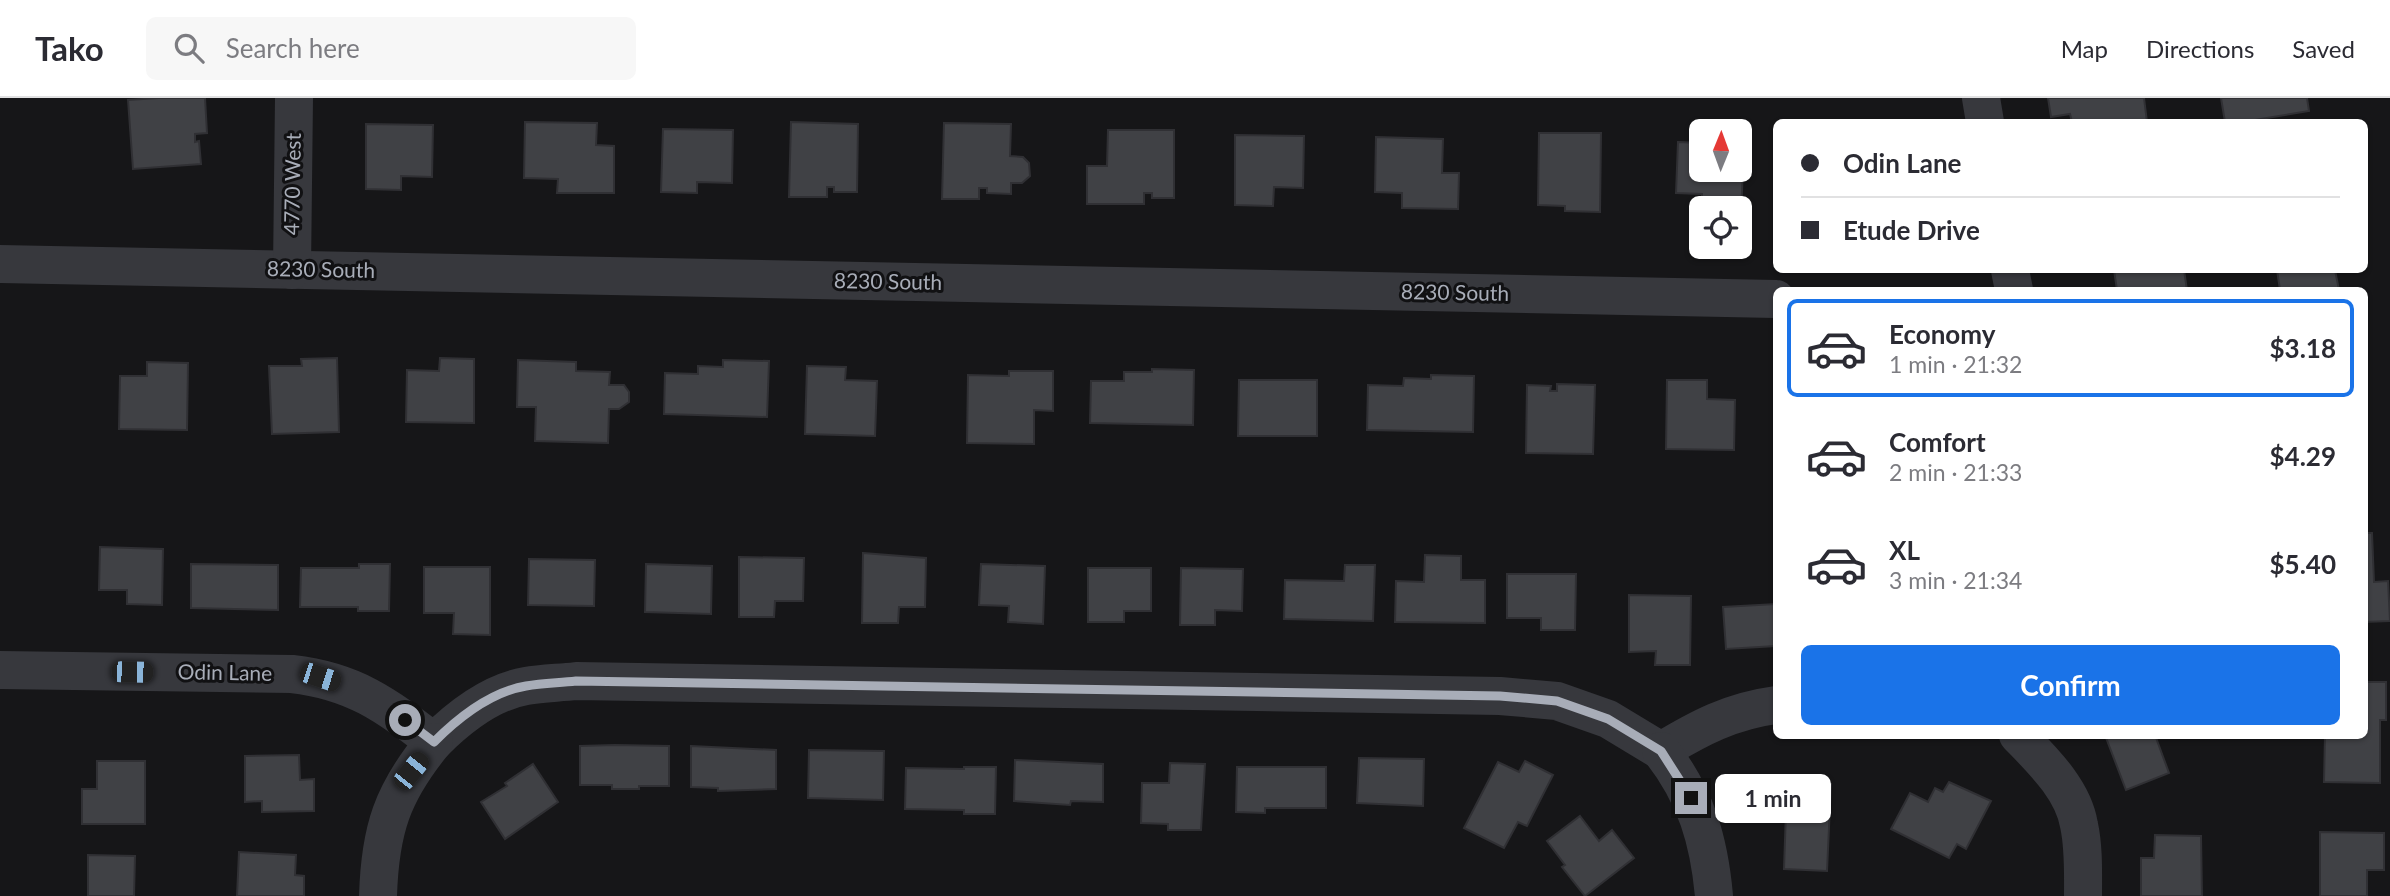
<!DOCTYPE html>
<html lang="en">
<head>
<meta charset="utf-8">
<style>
	body { margin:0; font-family:Lato,sans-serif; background:#f7f7f7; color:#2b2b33; height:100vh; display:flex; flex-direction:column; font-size:26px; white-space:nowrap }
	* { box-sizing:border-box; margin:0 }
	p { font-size:23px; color:#7c7c81 }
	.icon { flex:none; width:38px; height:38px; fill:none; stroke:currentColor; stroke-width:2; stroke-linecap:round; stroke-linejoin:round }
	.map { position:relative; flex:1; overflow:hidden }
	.details { position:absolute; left:1773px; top:189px; width:595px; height:452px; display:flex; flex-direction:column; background:#fff; border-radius:10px; box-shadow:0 2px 5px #0004 }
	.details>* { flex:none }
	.banner { position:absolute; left:1773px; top:21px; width:595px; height:154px; border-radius:10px; box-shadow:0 2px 5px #0004; display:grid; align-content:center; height:154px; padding:0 28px; background:#fff }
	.needle { width:46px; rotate:1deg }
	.fabs { position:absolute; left:1689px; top:21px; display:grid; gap:14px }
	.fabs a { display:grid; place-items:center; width:63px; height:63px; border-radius:10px; background:#fff; box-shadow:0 2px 5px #0004; font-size:35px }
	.end { position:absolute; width:32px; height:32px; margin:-16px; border:9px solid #a8adb8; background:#111; box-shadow:0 0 0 4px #111 }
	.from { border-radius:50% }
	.bubble { position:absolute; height:49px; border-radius:10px; background:#fff; box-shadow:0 2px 5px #0004; font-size:23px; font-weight:700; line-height:49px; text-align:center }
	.car { position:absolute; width:21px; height:42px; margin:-21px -10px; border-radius:9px; box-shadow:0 0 5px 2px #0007; background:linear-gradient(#222 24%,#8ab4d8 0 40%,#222 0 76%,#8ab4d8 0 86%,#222 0) }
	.banner b { display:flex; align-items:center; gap:24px; height:66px; font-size:26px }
	.banner b+b { border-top:2px solid #e1e1e2 }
	.banner i { width:18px; height:18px; background:#2b2b33 }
	ul { padding:12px 0 0; list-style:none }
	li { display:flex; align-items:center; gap:21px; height:98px; margin:0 14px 10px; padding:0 14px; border:4px solid transparent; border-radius:10px }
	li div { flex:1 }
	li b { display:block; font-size:26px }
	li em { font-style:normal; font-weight:700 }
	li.on { border-color:#1a73e8 }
	li>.icon { width:63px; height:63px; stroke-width:1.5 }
	.button { display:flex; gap:14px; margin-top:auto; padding:14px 28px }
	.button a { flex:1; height:80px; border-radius:10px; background:#1a73e8; color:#fff; font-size:28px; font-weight:700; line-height:80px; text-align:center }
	header { display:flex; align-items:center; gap:42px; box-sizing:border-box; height:98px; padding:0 35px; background:#fff; border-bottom:2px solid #e1e1e2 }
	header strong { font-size:33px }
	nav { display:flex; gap:38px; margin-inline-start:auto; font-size:24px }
	.search { width:490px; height:63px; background:#f7f7f7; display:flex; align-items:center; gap:18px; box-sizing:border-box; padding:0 24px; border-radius:10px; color:#7c7c81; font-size:26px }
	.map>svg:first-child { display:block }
	.building { fill:#404145; stroke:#303034; stroke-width:2 }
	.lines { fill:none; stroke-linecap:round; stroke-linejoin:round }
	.minor { stroke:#37383d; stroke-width:38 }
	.route { stroke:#a8adb8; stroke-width:9 }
	.labels { text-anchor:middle; stroke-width:6; stroke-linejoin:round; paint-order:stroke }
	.street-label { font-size:21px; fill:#a8adb8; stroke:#111113 }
</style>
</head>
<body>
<header>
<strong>Tako</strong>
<div class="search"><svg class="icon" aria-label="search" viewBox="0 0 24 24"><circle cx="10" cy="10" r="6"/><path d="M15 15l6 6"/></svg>Search here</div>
<nav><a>Map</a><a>Directions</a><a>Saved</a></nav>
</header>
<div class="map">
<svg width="2390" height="798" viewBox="0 0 2390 798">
	<rect width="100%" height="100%" fill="#161618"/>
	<g class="building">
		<path d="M158,0H205L207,35L195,36V44L199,43L201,66L133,71L128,2Z"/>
		<path d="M2048,0H2144L2147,24H2072L2070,16L2051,19Z"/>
		<path d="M2221,0H2307L2309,13L2243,24H2225Z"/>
		<path d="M525,24L597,25L596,47L614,48V95H557L558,81L524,80Z"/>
		<path d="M791,24L858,26L857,94H834V89H827V99H789Z"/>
		<path d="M944,25L1011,26L1010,58L1023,59L1029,65L1030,78L1022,85H1011V96L987,95V90H979V101H942Z"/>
		<path d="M366,26L433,27L432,79L401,78V92L366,91Z"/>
		<path d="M663,31L733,32L732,85L697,84V95L661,94Z"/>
		<path d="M1108,32H1174V100H1152V95H1144V106H1087V68H1107Z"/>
		<path d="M1539,35H1601L1600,114L1565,113V108L1538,107Z"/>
		<path d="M1235,37L1304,38L1303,90L1274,89L1273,108L1235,107Z"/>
		<path d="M1376,39L1443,41L1442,75H1459L1458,111L1402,110V95L1375,94Z"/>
		<path d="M1678,44L1701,45V72H1740V47H1744L1741,116L1740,110H1702V96L1676,95Z"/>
		<path d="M2114,172H2184L2187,192H2117Z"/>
		<path d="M2277,172H2335L2339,192H2280Z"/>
		<path d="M337,260L339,334L272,336L269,268H302L301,261Z"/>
		<path d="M440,260L474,261V325L406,324L407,272L439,273Z"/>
		<path d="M518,262L576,264V273L610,274L609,287H624L629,294V304L619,311H609L608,345L535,343L536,309H517Z"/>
		<path d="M723,262L769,263L767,319L664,316L665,275L698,276V268L723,269Z"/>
		<path d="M147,264L188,265L187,332L119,331L120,278H147Z"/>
		<path d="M807,268L846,269L845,282L877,283L875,338L805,336Z"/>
		<path d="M1152,271L1194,272L1193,327L1090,325L1091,283H1124V274H1152Z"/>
		<path d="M1009,273H1053V313L1034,312V346L967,345L968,277L1009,278Z"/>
		<path d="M1431,277L1474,278L1473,334L1367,332L1368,287L1403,288L1404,280L1431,281Z"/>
		<path d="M1239,282H1317V338H1238Z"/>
		<path d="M1667,282H1707V301L1735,302L1734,352L1666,351Z"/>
		<path d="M1557,286L1595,287L1593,356L1526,355L1527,287L1551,288L1550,293H1557Z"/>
		<path d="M2364,435H2372L2374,484L2388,483L2390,523L2364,524Z"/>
		<path d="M100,449L163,451L162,507L127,506V492H99Z"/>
		<path d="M863,455L926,460L925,509H899L898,525H862Z"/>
		<path d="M1425,457L1461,458V482H1485V525L1395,524L1396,483L1424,484Z"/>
		<path d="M739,459L804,460L803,503H775L774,519H739Z"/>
		<path d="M529,461L595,462L594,508L528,507Z"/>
		<path d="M191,466L278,467V512L191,510Z"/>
		<path d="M359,466H390L389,513H358V509H300L301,470H359Z"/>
		<path d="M646,466L712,468L711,516L645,514Z"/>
		<path d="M981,466L1045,468L1043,526L1008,524L1009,508L979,507Z"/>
		<path d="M1345,467H1375L1373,523L1284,521L1285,482L1344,483Z"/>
		<path d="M424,469H490V537L453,536L454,515H424Z"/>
		<path d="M1088,470H1151V513H1124V524H1088Z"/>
		<path d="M1181,470L1243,471L1242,513L1215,512V527H1180Z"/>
		<path d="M1507,476H1576L1575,532H1541V520H1507Z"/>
		<path d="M1629,497L1691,498L1690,567H1655L1656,553L1629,554Z"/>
		<path d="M1776,506V548L1726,551L1723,509Z"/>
		<path d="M2364,584H2386V622H2380V685L2324,684L2325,637H2364Z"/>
		<path d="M2105,637H2155L2169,675L2126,692Z"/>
		<path d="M615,647L669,648V688H639V691H612V687H580V648Z"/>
		<path d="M691,648L776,652V691L718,693V690L691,689Z"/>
		<path d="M809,652L884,653L883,702L808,700Z"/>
		<path d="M299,657L300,682L314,681V713L262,714V703L245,704V658Z"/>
		<path d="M1359,660L1424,661L1423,708L1357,705Z"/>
		<path d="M1015,662L1103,666V704L1071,703L1070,707L1014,703Z"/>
		<path d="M97,663H145V726H82V691H97Z"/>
		<path d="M1525,663L1553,677L1527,728L1518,724L1504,750L1464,730L1498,664L1519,674Z"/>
		<path d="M1170,665L1205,666L1201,732H1168V726L1141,725L1142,685H1169Z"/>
		<path d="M533,666L558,704L505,741L481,704L507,688L505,685Z"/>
		<path d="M964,669H996L995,716H964V712L905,711L906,670L964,671Z"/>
		<path d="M1237,669H1326V710H1265V715L1236,714Z"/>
		<path d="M1787,684L1831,686L1827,773L1784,771Z"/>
		<path d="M1949,684L1991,703L1966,751L1957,746L1949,760L1891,731L1910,695L1928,704L1935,690L1943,694Z"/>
		<path d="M1580,718L1599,743L1612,732L1634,760L1585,798L1562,769L1565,767L1547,743Z"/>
		<path d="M2320,734L2384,735V772H2367V798H2320Z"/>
		<path d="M2155,737L2201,738L2202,798H2141V760H2154Z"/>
		<path d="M239,754L296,757L295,777L304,778V798H237Z"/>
		<path d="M88,757L135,758L134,798H88Z"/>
	</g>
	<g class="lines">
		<g class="minor">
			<path d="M1981,0L1985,24"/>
			<path d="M0,166L1776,201"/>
			<path d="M292,172L294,0"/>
			<path d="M2010,172L2014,192"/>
			<path d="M0,572L292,576C354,583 386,607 434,644C459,619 491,594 526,588C542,585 559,585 576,583L1500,598L1557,603L1608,621L1661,653C1699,630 1731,613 1776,607"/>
			<path d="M2018,637C2042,662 2073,691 2079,727C2084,750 2083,775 2083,798"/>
			<path d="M1661,653C1696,698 1709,742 1714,798"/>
			<path d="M378,798C380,732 392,695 434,644"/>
		</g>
	</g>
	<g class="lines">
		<path class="route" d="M405,622L434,644C459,619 491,594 526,588C543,585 559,585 576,583L1500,598L1557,603L1608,621L1661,653L1691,700"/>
	</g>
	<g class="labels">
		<g class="street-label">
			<text transform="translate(293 86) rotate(-89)" y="7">4770 West</text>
			<text transform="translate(321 172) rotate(1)" y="7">8230 South</text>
			<text transform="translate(888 184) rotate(1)" y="7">8230 South</text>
			<text transform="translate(1455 195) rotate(1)" y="7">8230 South</text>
			<text transform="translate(225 575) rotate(1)" y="7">Odin Lane</text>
		</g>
	</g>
</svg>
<div class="fabs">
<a><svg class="needle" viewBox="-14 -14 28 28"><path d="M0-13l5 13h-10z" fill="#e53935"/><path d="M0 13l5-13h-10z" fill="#7c7c81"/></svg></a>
<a><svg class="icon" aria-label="locate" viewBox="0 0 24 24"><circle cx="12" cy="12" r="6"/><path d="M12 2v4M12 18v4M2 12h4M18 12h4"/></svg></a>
</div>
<i class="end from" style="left:405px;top:622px"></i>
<i class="end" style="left:1691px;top:700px"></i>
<div class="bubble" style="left:1715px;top:676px;width:116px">1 min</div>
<i class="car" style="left:132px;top:574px;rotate:91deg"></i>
<i class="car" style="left:320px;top:579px;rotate:108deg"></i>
<i class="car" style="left:411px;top:673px;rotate:39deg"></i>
<div class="banner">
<b><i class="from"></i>Odin Lane</b>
<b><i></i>Etude Drive</b>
</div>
<section class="details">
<ul>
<li class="on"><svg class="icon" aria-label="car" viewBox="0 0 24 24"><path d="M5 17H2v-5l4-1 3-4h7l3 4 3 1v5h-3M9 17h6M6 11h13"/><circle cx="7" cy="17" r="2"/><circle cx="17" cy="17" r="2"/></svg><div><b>Economy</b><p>1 min · 21:32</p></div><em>$3.18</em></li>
<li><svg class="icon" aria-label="car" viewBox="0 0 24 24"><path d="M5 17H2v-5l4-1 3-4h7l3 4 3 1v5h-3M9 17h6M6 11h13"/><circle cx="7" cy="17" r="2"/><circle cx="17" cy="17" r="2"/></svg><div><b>Comfort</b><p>2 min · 21:33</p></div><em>$4.29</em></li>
<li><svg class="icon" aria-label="car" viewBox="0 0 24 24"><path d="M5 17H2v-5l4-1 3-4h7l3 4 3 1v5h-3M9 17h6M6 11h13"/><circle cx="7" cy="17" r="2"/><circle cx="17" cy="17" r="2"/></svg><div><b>XL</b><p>3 min · 21:34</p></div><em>$5.40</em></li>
</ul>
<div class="button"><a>Confirm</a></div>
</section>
</div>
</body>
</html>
